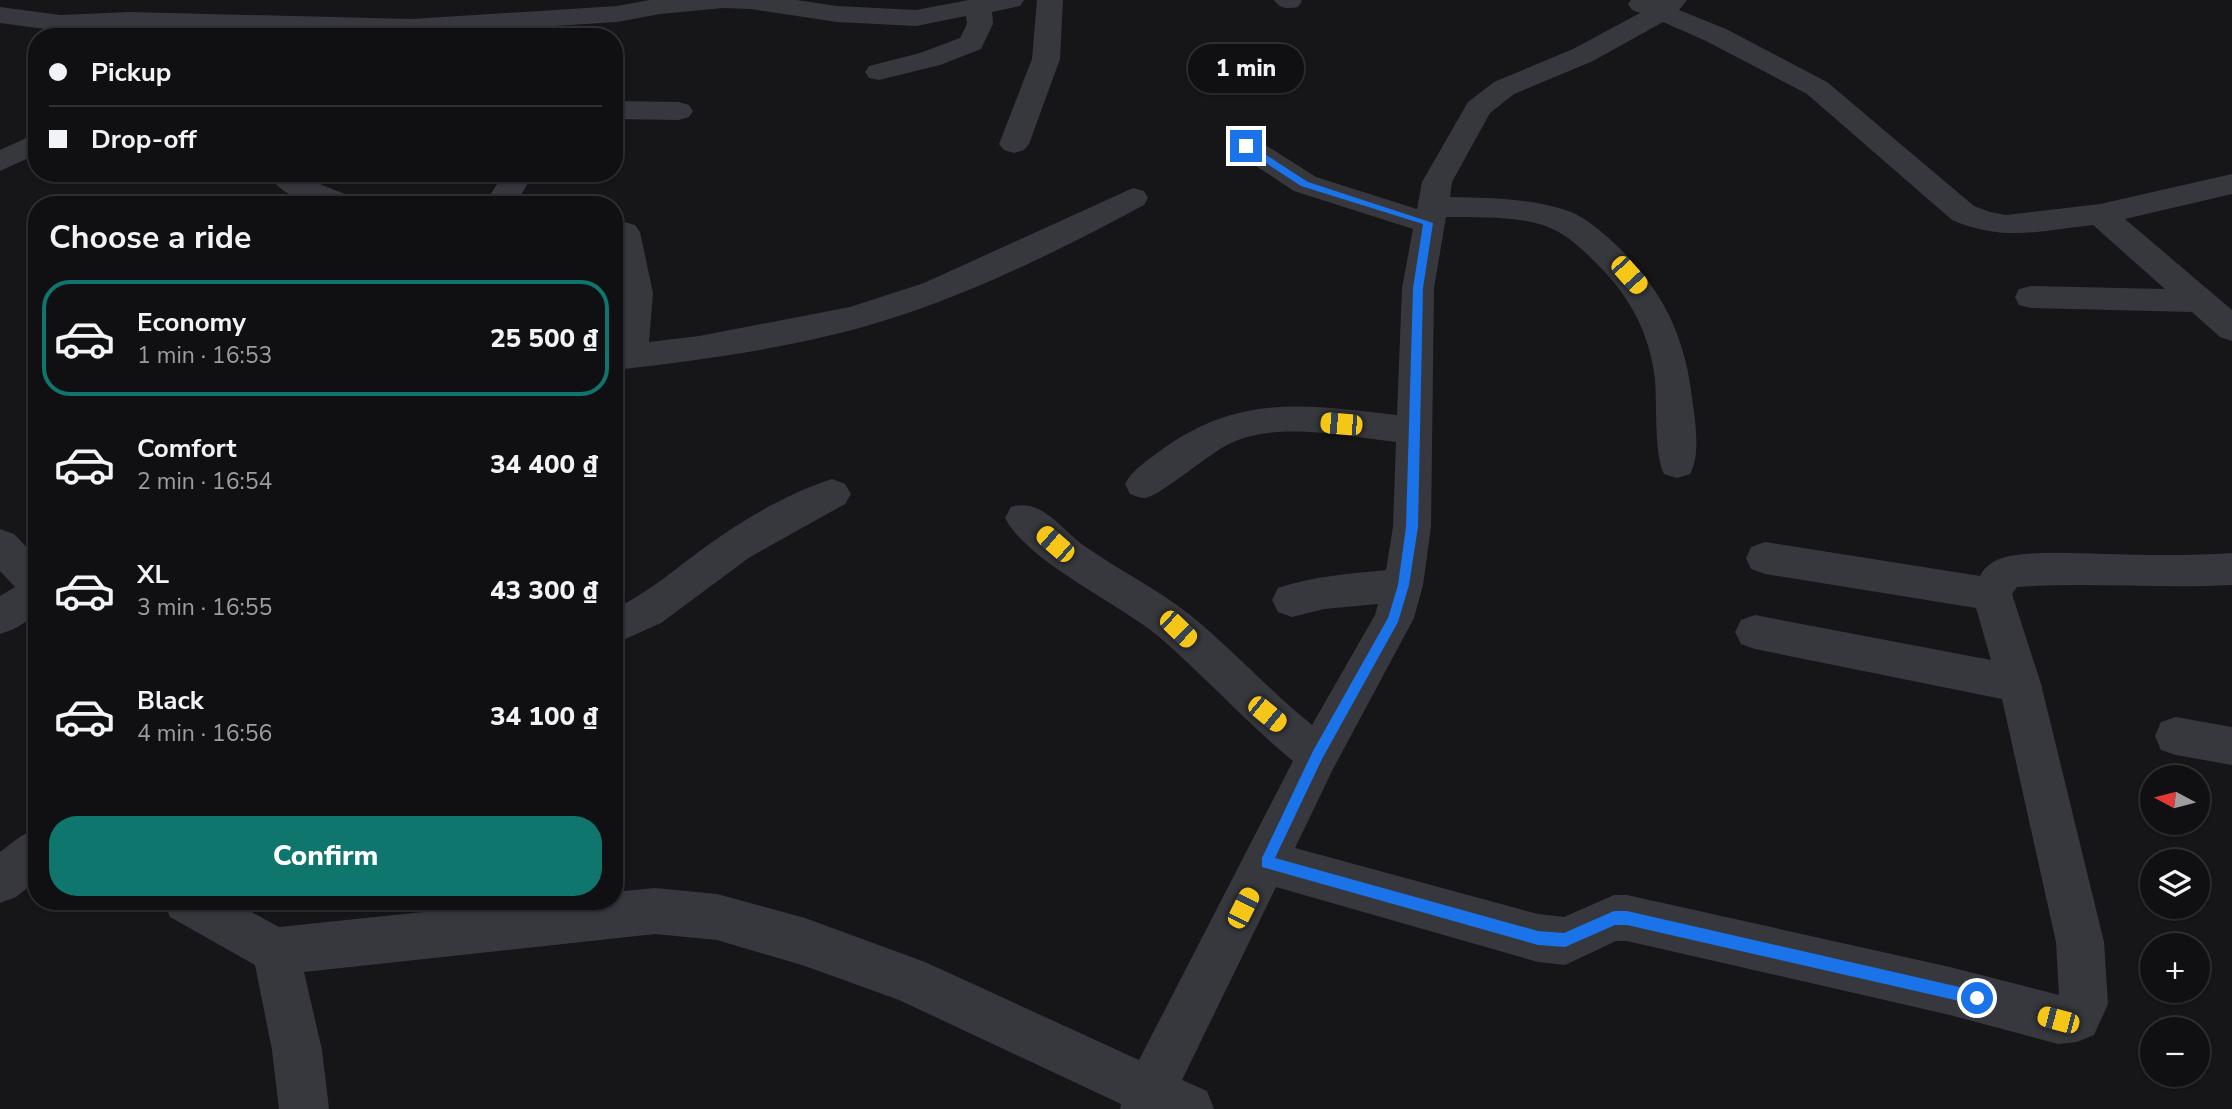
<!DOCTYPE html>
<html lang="en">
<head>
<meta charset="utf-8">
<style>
	body { margin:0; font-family:"Nunito Sans",sans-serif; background:#1e1e20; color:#f1f3f6; height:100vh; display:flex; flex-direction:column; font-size:26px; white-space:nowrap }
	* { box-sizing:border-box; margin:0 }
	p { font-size:23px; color:#9c9d9f }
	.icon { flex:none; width:38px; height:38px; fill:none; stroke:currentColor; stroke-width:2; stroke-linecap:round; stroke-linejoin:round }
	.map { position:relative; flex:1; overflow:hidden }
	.details { position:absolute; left:28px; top:196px; width:595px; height:714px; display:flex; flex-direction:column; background:#101012; border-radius:28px; box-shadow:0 2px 5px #0004,0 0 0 2px #303032 }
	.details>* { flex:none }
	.banner { position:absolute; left:28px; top:28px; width:595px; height:154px; border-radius:28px; box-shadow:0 2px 5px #0004,0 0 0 2px #303032; display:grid; align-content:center; height:154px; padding:0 21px; background:#101012 }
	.needle { width:46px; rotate:277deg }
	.tools { position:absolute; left:2140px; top:765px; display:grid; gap:14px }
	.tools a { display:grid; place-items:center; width:70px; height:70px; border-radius:50%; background:#101012; box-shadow:0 2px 5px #0004,0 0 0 2px #303032; font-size:35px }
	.end { position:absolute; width:32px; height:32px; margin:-16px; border:9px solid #1a73e8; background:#fff; box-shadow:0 0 0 4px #fff }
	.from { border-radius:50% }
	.bubble { position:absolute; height:49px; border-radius:24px; background:#101012; box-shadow:0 2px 5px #0004,0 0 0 2px #303032; font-size:23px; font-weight:800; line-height:49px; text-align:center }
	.car { position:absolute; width:21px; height:42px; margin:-21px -10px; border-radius:9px; box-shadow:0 0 5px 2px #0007; background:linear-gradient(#f5c518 24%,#345 0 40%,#f5c518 0 76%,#345 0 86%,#f5c518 0) }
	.banner b { display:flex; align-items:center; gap:24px; height:66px; font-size:26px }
	.banner b+b { border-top:2px solid #303032 }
	.banner i { width:18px; height:18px; background:#f1f3f6 }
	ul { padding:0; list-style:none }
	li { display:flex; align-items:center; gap:21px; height:116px; margin:0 14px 10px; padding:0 7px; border:4px solid transparent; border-radius:28px }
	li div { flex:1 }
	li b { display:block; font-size:26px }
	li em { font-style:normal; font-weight:800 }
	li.selected { border-color:#0f766e }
	li>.icon { width:63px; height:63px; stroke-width:1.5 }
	h2 { padding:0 21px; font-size:32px; line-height:84px }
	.button { display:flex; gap:14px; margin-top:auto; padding:14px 21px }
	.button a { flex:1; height:80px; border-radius:28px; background:#0f766e; color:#fff; font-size:28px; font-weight:800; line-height:80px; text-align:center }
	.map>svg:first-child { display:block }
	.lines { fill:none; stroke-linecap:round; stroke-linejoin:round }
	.minor { fill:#37383d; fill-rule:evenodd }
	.route { fill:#1a73e8 }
</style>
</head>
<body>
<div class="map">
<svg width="2232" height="1109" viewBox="0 0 2232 1109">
	<rect width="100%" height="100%" fill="#161618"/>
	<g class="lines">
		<g class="minor">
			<path d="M650,0H797L837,6L916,10L969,0H1024L1020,6L992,12L993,24L981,49L940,65L879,80L869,78L865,72L869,66L920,53L960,38L967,24L966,16L916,26L837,22L751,9L723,8L660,14L617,22L411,35L130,28L60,31L0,23V7L60,15L130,12L411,19L617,6Z"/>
			<path d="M1037,0H1063L1060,59L1029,144L1024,150L1014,153L1004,150L999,144L1032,59Z"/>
			<path d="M1274,0H1301L1302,1L1298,7C1288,9 1280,9 1274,0Z"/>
			<path d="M1631,0H1687L1679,10L1726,29L1827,82L1974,206L1990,212L2006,215L2100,204L2232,174V194L2125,219L2232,310V341L2220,337L2192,312L2031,308L2019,305L2015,297L2019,289L2031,286L2165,289L2093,225C2040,231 2003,242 1952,220L1807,94L1706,41L1663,22L1593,61L1514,94L1490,113L1452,182L1450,197C1490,198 1533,198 1571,212C1587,219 1601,231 1614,243C1658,284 1683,330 1691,390C1694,415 1702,452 1690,474L1677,478L1664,474C1654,454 1657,404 1655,379C1649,329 1627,292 1591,258C1579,246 1564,233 1548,227C1517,215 1479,218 1446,217L1434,288L1431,527L1423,585L1414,618L1333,769L1295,848L1538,914L1564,917L1614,895H1627L1950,967L2059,995L2056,942L2002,699L1755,649L1741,644L1735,632L1741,620L1755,615L1991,660L1976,608L1765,574L1751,569L1746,558L1751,547L1765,542L1980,576C1986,564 1998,558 2010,556C2040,551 2072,553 2102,554C2146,555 2189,556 2232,553V585C2160,589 2089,582 2017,587L2012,594L2041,684L2104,942L2108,1004L2094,1035L2077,1042L2058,1044L1950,1015L1627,941H1616L1565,965L1538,962L1276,887L1182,1080L1207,1091L1214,1109H1120L1121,1104L899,1000L805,966L717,940L655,934L304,972L322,1050L329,1109H279L272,1050L255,965L170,917L163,901H232L279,927L528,901H614V892L655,888L717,894L805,918L925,962L1139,1060L1293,761C1247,723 1208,680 1164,641C1122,604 1029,564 1005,518L1011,507C1042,497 1062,531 1086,547C1120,571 1156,588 1189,614C1232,649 1269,690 1312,725L1375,615L1378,604L1324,609L1292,617L1278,612L1272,600L1278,588C1313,576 1349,574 1386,570L1393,527L1396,442C1348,436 1276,421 1231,443C1209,453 1162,495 1145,498C1140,498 1135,496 1130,494L1125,484C1133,468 1150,459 1164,448C1242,393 1308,405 1397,415L1402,288L1413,229L1294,191L1236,153L1231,146L1236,139L1246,137L1256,139L1316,177L1417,209L1422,182L1468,102L1494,82L1573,49L1640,13L1632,10L1628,4Z"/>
			<path d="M614,101L679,102L689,105L693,111L689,117L679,120L614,119Z"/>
			<path d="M37,133V154L0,171V150Z"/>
			<path d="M267,173H304L322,185L355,198L359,205C326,205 288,206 267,173Z"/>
			<path d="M504,173H534L515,205H484Z"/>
			<path d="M1133,188L1144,191L1148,198L1144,205C1053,254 956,302 856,329C777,350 694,361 614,370L621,293L614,261V224L624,222L635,225L640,232L653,293L649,342L699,336L850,307L924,283Z"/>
			<path d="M832,479L845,484L851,494L845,504L750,557L661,623L614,644V609C649,593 677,567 708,545C745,518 789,493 832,479Z"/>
			<path d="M0,529L14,534L37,558V615L14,629L0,634V596L15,587L0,571Z"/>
			<path d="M2176,717L2232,727V765L2176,755L2161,750L2155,736L2161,722Z"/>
			<path d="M37,829V880L16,897L0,903V852L21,836Z"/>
		</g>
	</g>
	<path class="route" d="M1243,144H1249L1308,182L1433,223L1423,288L1418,527L1409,585L1398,622L1322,759L1275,858L1538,931L1564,933L1614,911H1627L1977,991L1984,998L1982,1003L1977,1005L1627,925H1615L1565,947L1538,945L1262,867V858L1313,751L1388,618L1398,585L1406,527L1413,288L1423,224L1301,186L1243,148Z"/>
</svg>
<div class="tools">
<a><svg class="needle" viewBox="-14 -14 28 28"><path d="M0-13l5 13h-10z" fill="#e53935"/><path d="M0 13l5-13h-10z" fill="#9c9d9f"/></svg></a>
<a><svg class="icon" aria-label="layers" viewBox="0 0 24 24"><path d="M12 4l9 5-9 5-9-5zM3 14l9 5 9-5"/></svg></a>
<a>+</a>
<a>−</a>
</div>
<i class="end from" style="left:1977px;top:998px"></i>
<i class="end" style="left:1246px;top:146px"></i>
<div class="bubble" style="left:1188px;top:44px;width:116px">1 min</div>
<i class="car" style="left:1629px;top:275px;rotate:138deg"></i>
<i class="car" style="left:1341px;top:424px;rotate:275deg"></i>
<i class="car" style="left:1055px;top:544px;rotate:311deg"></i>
<i class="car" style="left:1178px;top:629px;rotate:134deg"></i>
<i class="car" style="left:1267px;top:714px;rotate:129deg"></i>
<i class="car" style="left:1243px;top:908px;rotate:27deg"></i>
<i class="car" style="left:2058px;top:1020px;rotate:285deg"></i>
<div class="banner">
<b><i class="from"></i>Pickup</b>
<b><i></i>Drop-off</b>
</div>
<section class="details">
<h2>Choose a ride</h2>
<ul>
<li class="selected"><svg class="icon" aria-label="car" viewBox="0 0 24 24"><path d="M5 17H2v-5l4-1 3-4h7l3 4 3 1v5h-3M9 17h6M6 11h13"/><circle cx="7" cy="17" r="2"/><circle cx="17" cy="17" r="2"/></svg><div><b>Economy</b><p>1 min · 16:53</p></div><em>25 500 ₫</em></li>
<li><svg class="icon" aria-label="car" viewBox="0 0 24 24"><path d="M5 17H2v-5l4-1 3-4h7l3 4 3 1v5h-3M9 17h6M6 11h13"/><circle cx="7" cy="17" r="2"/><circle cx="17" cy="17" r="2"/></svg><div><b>Comfort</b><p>2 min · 16:54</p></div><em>34 400 ₫</em></li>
<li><svg class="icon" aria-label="car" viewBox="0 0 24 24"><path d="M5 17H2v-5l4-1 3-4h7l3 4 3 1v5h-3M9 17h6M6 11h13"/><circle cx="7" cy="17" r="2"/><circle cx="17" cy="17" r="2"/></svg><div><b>XL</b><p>3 min · 16:55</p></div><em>43 300 ₫</em></li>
<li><svg class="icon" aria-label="car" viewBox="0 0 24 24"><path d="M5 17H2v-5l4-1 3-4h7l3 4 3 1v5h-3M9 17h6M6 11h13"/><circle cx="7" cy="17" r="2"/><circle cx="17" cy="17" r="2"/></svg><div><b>Black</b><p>4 min · 16:56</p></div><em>34 100 ₫</em></li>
</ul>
<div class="button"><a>Confirm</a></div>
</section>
</div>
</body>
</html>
